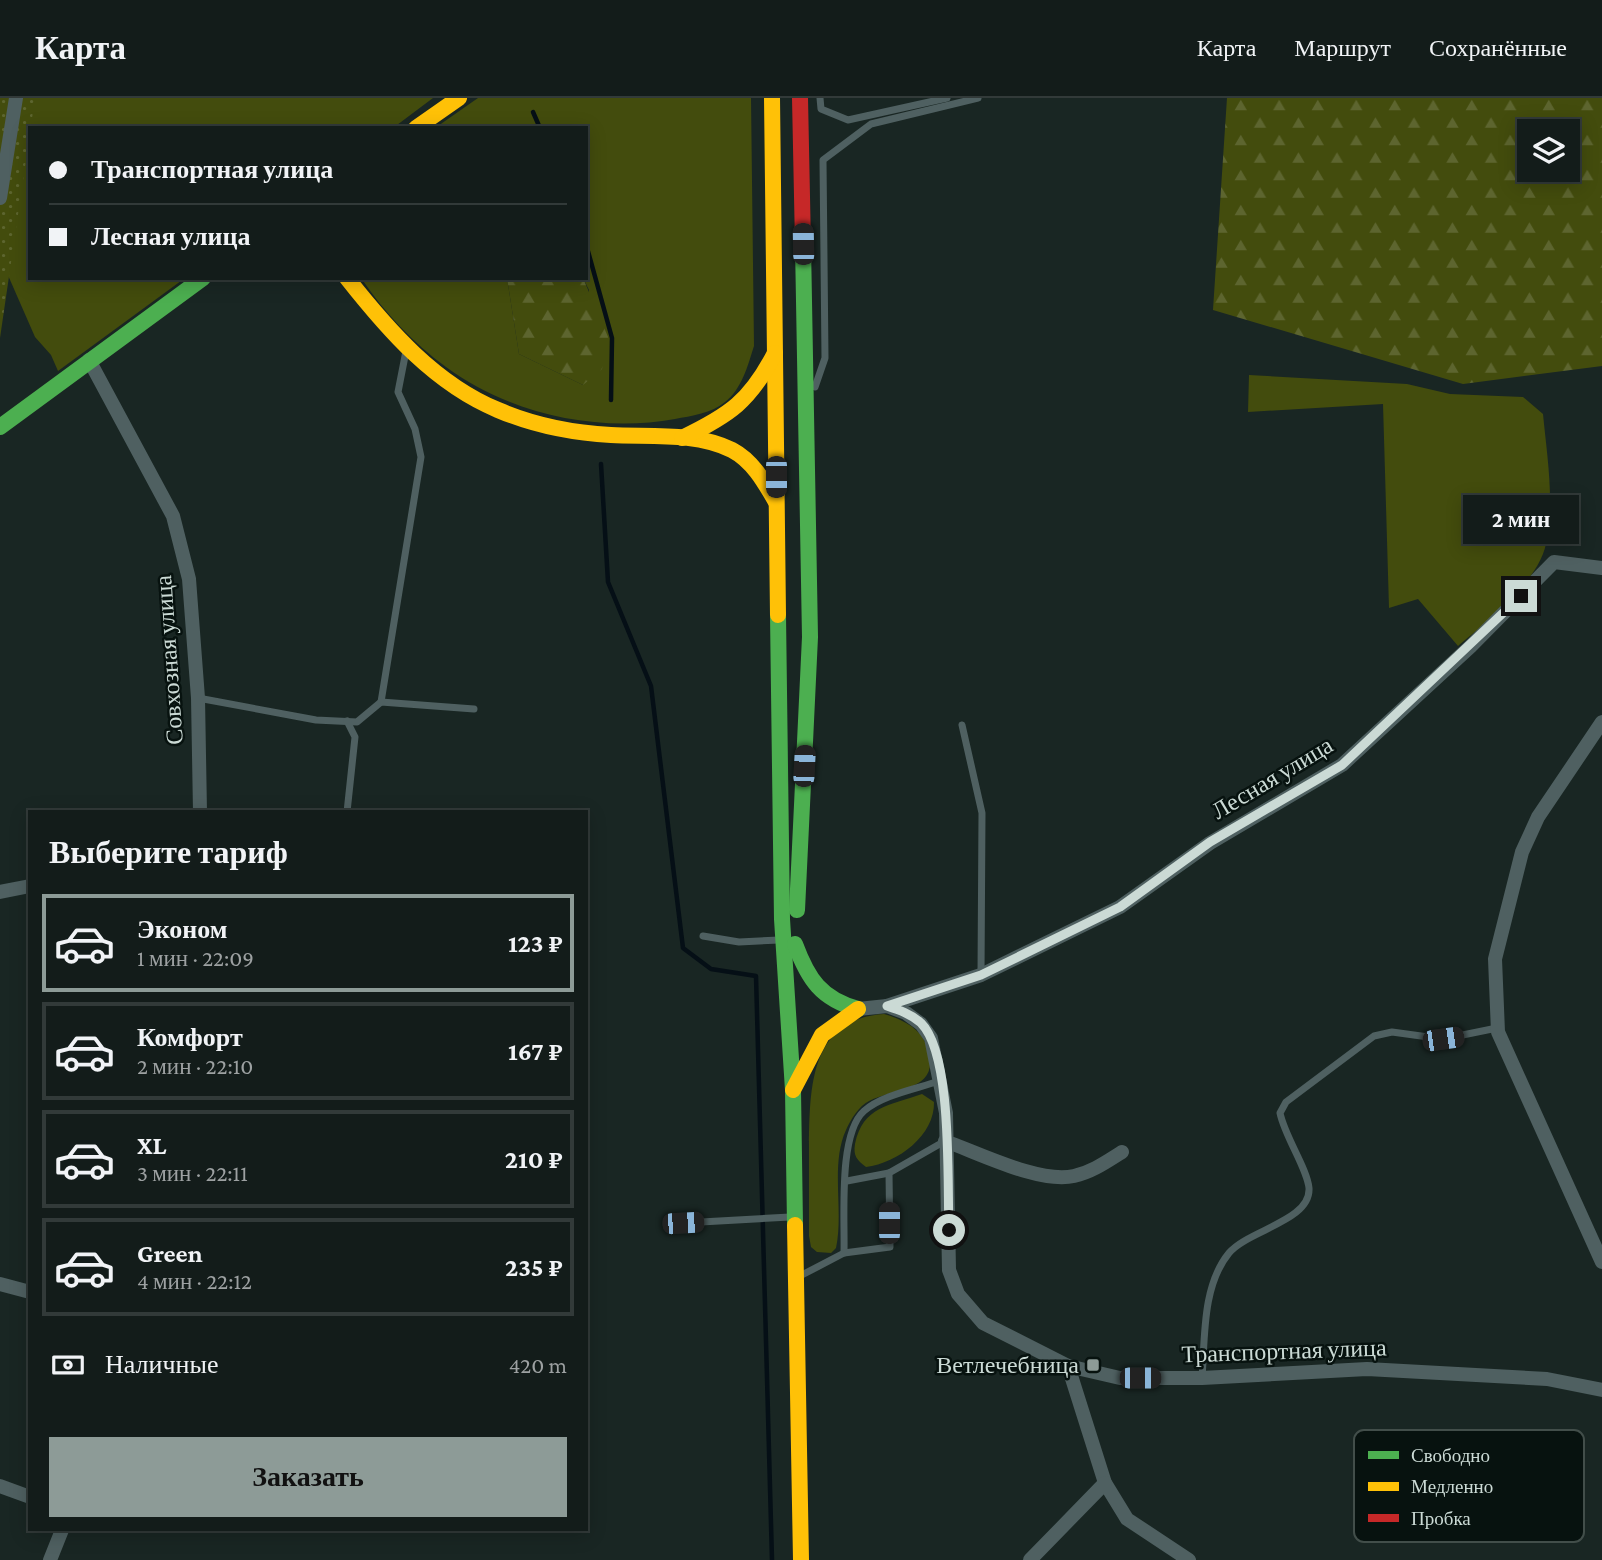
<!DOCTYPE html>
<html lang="ru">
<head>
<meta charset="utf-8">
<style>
	body { margin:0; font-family:"Crimson Pro",serif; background:#202927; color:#f1f3f6; height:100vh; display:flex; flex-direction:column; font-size:26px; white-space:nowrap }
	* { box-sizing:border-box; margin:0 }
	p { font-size:23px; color:#9da1a2 }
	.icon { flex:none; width:38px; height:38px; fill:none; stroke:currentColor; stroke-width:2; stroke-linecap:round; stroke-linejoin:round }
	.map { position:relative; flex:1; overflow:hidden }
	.drawer { position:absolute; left:28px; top:712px; width:560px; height:721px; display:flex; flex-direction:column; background:#131c1a; border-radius:0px; box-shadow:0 4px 18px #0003,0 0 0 2px #323a39 }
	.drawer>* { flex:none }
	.guide { position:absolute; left:28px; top:28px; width:560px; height:154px; border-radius:0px; box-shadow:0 4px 18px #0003,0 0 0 2px #323a39; display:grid; align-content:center; height:154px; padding:0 21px; background:#131c1a }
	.tools { position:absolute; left:1517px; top:21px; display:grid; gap:14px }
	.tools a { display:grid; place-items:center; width:63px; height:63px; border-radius:0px; background:#131c1a; box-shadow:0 4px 18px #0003,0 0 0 2px #323a39; font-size:35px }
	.end { position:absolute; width:32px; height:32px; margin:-16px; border:9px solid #cbdad5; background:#111; box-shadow:0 0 0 4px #111 }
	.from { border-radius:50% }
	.bubble { position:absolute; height:49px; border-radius:0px; background:#131c1a; box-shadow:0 4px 18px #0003,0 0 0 2px #323a39; font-size:23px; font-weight:700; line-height:49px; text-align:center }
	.car { position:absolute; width:21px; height:42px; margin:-21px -10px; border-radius:9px; box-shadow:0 0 5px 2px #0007; background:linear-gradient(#222 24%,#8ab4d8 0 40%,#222 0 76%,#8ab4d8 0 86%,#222 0) }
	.guide b { display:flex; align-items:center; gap:24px; height:66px; font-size:26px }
	.guide b+b { border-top:2px solid #323a39 }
	.guide i { width:18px; height:18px; background:#f1f3f6 }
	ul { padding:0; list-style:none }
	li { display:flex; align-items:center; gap:21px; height:98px; margin:0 14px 10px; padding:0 7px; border:4px solid #323a39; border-radius:0px }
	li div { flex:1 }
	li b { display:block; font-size:26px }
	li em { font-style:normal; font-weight:700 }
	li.current { border-color:#8d9b97 }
	li>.icon { width:63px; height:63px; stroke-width:1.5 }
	h2 { padding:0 21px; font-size:32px; line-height:84px }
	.pay { display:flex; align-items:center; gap:18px; height:77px; padding:0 21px; font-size:26px }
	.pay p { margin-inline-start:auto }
	.button { display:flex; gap:14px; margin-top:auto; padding:14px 21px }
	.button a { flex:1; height:80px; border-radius:0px; background:#8d9b97; color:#111; font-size:28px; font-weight:700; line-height:80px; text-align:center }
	header { display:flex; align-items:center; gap:42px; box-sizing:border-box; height:98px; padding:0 35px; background:#131c1a; border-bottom:2px solid #323a39 }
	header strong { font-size:33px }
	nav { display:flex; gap:38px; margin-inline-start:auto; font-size:24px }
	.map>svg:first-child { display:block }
	.grass { fill:#434c0d }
	.forest { fill:url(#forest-firs); fill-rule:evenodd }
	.park { fill:url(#park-dots) }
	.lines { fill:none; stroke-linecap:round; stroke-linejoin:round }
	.stream { stroke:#050f16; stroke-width:4.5 }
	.lane { stroke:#4f6061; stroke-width:7 }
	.street { stroke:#4f6061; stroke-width:14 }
	.fast { stroke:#4caf50; stroke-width:16 }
	.slow { stroke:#ffc107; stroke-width:16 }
	.jam { stroke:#c62828; stroke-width:16 }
	.route { stroke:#cbdad5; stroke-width:9 }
	.poi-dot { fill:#8d9b97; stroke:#07120f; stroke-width:2.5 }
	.labels { text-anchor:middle; stroke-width:5; stroke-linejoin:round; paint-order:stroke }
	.street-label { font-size:24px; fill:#cbdad5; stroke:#07120f }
	.poi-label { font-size:24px; fill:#cbdad5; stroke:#07120f; text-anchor:end }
	.key { fill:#07120f; stroke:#424e4a; stroke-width:2 }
	.key-label { font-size:19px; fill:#cbdad5 }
</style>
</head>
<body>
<header>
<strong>Карта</strong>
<nav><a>Карта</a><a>Маршрут</a><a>Сохранённые</a></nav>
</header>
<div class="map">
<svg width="1602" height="1462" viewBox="0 0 1602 1462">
	<defs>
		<pattern id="forest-firs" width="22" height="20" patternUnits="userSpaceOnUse" patternTransform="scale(1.75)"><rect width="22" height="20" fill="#434c0d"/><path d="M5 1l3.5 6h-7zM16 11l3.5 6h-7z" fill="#5d652f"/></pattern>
		<pattern id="park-dots" width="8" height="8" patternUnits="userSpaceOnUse" patternTransform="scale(1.75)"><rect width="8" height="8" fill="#434c0d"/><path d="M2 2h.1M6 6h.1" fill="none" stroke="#5d652f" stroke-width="1.8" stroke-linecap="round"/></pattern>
	</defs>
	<rect width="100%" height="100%" fill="#192623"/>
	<g class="grass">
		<path d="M33,0H433L393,30H30V180H185L58,273L51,257L35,239L0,159Z"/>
		<path d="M478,0H751L754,248C748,267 742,291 725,304C712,315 691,318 675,321C597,335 510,316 446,269C413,245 384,214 361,180H507L519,256L583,287L589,192L583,180H586V30H435Z"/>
		<path d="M1249,277L1407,286L1450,296L1523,299L1543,316C1547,358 1555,404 1546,446C1538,484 1487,524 1458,548L1418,501L1389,510L1383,306L1248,314Z"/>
		<path d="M884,916C901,921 919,929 926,946C944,993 899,988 869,1003C859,1008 851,1021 846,1032C830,1067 844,1112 836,1150L831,1155L817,1154L811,1149L809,1138C809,1108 809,1077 809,1047C810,989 810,921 884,916Z"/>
		<path d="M922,996L934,1004C935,1037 898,1065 866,1069C857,1062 853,1058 855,1046C863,1008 889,1008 922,996Z"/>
	</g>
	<g class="forest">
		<path d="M1227,0H1602V268L1463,286L1213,212ZM1530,33H1568V72H1530Z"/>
		<path d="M507,180H583L608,239L602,271L583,287L519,256Z"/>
	</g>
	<path class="park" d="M0,0H35L0,240Z"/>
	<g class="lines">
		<g class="stream">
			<path d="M533,14L540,30"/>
			<path d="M586,146L612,240L611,302"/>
			<path d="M601,366L608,484L651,588L683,850L711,871L756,878L772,1462"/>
		</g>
		<g class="lane">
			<path d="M820,0L821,11L848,22L947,0"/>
			<path d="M815,289L825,260L823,62L871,26L978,0"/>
			<path d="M198,600L316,622L357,624L381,604L474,611"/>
			<path d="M381,604L421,359L415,331L398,294L406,253"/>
			<path d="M347,623L355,639L347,714"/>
			<path d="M962,627L982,715L981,876"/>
			<path d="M703,838L739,844L779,842"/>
			<path d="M847,1083L889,1075"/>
			<path d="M683,1125L790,1119"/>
			<path d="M844,1155C845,1120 838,1036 864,1013C882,997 916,991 939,983"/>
			<path d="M800,1178L844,1155L890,1149L889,1075L945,1043"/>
			<path d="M1202,1280C1205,1240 1202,1188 1229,1155C1248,1132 1311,1123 1309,1090C1307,1070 1285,1039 1280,1015L1286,1004L1374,938L1392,934L1443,941L1497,930"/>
		</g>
		<g class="street">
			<path d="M0,100L16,0"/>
			<path d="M89,262L173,418L189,481L198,600L200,714"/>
			<path d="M1602,624L1538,719L1522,754L1495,861L1498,934L1602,1164"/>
			<path d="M0,794L30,788"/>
			<path d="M887,908L981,877L1120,809L1210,745L1342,667L1471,548L1554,464L1602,470"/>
			<path d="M858,911L887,908L906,915L921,926L931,940L946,1015L949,1172L958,1196L983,1225L1068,1268L1120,1280H1202L1367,1271L1547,1281L1602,1292"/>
			<path d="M945,1043C979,1055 1040,1086 1074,1078C1092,1074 1106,1064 1122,1054"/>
			<path d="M0,1186L30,1194"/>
			<path d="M1068,1268L1105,1385L1127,1421L1189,1462"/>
			<path d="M0,1388L30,1399"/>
			<path d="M50,1462L62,1432"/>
			<path d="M1030,1462L1105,1385"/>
		</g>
		<g class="fast">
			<path d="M0,329L203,180"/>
			<path d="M778,517L782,821L793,992L795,1127"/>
			<path d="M797,812L810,539L803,147"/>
			<path d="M795,846C808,881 821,901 858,911"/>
		</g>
		<g class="slow">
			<path d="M772,0L778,517"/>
			<path d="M416,30L459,0"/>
			<path d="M347,180C388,232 435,286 498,312C533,327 573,335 611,337C650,339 696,334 732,352C753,363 765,385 776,404"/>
			<path d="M682,340C730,317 750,303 775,255"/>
			<path d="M793,992L822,937L858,911"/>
			<path d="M795,1127L801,1462"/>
		</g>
		<path class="jam" d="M800,0L803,147"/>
	</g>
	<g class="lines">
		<path class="route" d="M949,1132C947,1085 953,957 921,925C911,916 899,912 887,908L981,877L1120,809L1210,744L1342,667L1521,498"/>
	</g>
	<rect class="poi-dot" x="1086" y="1260" width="14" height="14" rx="3.5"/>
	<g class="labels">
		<g class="street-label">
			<text transform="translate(169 562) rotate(-94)" y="8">Совхозная улица</text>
			<text transform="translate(1272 680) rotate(-31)" y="8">Лесная улица</text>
			<text transform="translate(1284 1253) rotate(-2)" y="8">Транспортная улица</text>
		</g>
		<g class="poi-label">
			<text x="1079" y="1275">Ветлечебница</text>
		</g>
	</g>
	<rect x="1354" y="1332" width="230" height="112" rx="10" class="key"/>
	<rect x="1368" y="1353" width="31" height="8" fill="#4caf50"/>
	<rect x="1368" y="1384" width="31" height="9" fill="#ffc107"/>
	<rect x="1368" y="1416" width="31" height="8" fill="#c62828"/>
	<g class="key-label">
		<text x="1411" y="1364">Свободно</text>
		<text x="1411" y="1395">Медленно</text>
		<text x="1411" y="1427">Пробка</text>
	</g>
</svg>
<div class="tools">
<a><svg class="icon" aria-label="layers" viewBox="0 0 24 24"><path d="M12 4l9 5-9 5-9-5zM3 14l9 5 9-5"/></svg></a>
</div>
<i class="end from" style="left:949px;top:1132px"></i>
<i class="end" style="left:1521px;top:498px"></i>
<div class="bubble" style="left:1463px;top:397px;width:116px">2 мин</div>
<i class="car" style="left:803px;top:146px;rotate:359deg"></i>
<i class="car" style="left:776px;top:379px;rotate:180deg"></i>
<i class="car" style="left:804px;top:668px;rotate:3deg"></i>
<i class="car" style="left:1443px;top:941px;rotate:82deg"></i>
<i class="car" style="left:683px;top:1125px;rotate:87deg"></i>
<i class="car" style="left:889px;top:1125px;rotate:0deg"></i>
<i class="car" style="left:1140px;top:1280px;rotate:90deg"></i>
<div class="guide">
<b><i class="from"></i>Транспортная улица</b>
<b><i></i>Лесная улица</b>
</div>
<section class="drawer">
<h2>Выберите тариф</h2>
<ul>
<li class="current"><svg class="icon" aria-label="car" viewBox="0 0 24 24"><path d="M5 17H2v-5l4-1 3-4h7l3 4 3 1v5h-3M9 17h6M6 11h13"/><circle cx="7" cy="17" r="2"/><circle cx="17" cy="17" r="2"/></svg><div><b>Эконом</b><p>1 мин · 22:09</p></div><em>123 ₽</em></li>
<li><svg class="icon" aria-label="car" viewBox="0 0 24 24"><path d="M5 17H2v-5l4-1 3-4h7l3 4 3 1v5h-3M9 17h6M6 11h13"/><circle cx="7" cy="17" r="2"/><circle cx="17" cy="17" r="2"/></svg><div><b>Комфорт</b><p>2 мин · 22:10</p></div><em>167 ₽</em></li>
<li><svg class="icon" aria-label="car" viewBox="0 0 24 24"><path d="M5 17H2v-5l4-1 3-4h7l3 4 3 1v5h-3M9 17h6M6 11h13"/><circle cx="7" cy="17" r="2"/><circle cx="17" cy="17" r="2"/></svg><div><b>XL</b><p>3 мин · 22:11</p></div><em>210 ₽</em></li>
<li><svg class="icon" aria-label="car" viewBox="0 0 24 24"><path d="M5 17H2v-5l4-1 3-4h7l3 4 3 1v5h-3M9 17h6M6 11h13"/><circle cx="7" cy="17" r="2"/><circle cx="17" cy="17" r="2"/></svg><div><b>Green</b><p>4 мин · 22:12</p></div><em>235 ₽</em></li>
</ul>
<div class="pay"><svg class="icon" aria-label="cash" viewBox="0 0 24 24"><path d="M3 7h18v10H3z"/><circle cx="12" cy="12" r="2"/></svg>Наличные<p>420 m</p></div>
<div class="button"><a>Заказать</a></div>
</section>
</div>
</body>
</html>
